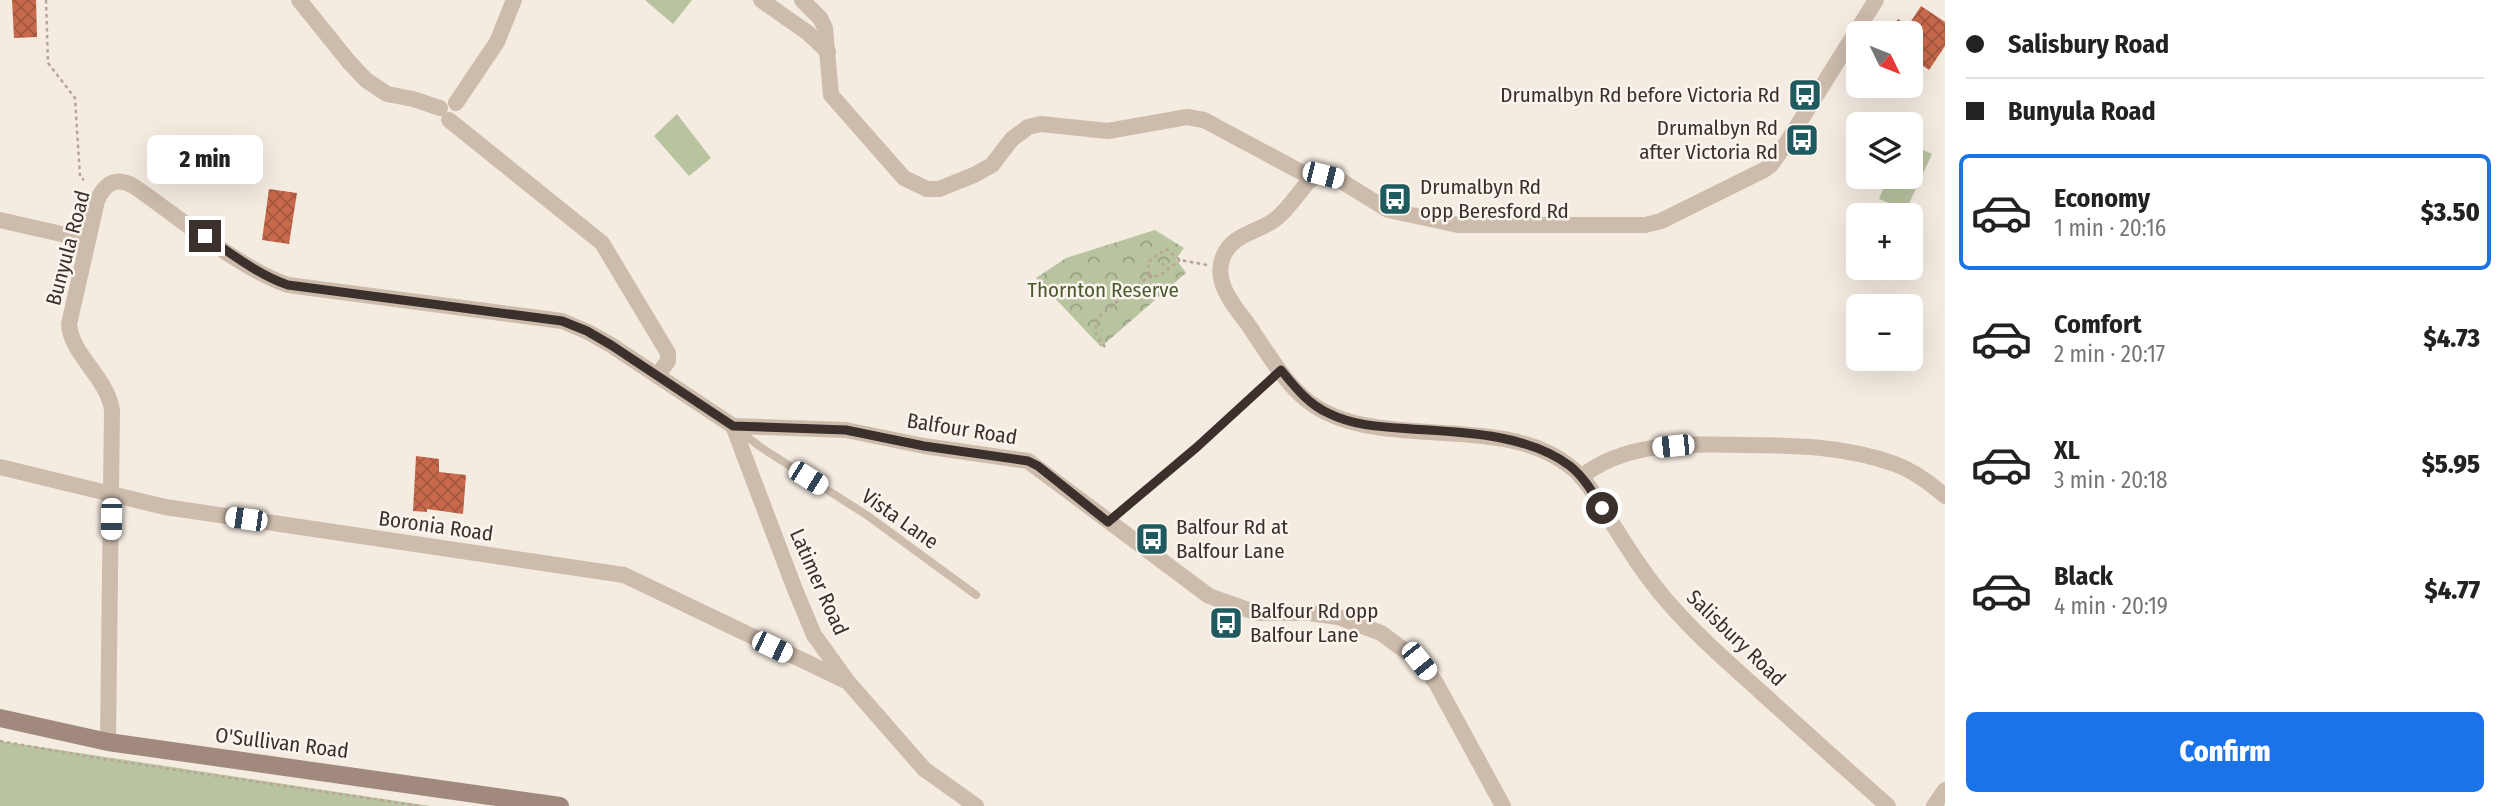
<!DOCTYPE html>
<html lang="en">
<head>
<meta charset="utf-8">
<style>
	body { margin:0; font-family:"Fira Sans Condensed",sans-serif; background:#f6f6f6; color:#222; height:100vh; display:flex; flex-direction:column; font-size:26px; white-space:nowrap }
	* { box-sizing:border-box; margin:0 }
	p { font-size:23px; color:#767676 }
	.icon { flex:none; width:38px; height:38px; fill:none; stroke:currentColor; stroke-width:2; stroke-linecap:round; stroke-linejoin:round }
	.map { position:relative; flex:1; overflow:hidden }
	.drawer { display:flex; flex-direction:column; background:#fff; width:560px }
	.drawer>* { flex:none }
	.top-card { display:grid; align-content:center; height:154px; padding:0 21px; background:#fff }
	.needle { width:46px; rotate:133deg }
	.controls { position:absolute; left:1846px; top:21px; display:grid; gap:14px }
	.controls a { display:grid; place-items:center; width:77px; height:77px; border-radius:10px; background:#fff; box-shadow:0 7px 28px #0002; font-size:35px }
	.end { position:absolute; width:32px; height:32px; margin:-16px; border:9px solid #3b302b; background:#fff; box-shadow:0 0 0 4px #fff }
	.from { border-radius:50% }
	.bubble { position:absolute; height:49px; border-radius:10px; background:#fff; box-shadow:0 7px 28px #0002; font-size:23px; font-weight:800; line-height:49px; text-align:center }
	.car { position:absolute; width:21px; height:42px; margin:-21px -10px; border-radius:9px; box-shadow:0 0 5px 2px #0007; background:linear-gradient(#fff 24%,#345 0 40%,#fff 0 76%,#345 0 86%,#fff 0) }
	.top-card b { display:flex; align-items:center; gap:24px; height:66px; font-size:26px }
	.top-card b+b { border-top:2px solid #e0e0e0 }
	.top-card i { width:18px; height:18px; background:#222 }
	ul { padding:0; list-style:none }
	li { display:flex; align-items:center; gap:21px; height:116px; margin:0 14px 10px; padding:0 7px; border:4px solid transparent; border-radius:10px }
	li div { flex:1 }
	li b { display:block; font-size:26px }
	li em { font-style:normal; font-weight:800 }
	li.current { border-color:#1a73e8 }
	li>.icon { width:63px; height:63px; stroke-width:1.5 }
	.primary-button { display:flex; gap:14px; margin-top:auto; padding:14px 21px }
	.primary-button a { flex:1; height:80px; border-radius:10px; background:#1a73e8; color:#fff; font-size:28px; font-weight:800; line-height:80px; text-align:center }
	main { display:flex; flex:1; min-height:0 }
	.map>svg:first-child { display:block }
	.grass { fill:#b8c4a0 }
	.forest { fill:url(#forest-crowns) }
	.building { fill:url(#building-cross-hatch) }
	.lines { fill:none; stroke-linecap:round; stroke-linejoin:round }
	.path { stroke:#b9a596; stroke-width:2.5; stroke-dasharray:3.5 3.5; stroke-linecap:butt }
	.service { stroke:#cdbbac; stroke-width:8 }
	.minor { stroke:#cdbbac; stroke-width:16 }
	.secondary { stroke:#a18a7d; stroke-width:18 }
	.route { stroke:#3b302b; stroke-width:9 }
	.labels { text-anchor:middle; stroke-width:5; stroke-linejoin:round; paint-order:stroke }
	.poi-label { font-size:21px; fill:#3b302b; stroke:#fbf5ee; text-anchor:start }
	.street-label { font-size:21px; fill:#3b302b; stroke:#fbf5ee }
	.park-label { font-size:21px; fill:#4a5a2e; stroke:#fbf5ee }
</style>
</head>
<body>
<main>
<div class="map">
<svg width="1945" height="806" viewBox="0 0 1945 806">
	<defs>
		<pattern id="forest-crowns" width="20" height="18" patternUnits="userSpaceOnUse" patternTransform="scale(1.75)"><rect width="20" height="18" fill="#b8c4a0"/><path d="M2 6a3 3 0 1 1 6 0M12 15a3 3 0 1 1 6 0" fill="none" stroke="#97a083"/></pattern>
		<pattern id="building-cross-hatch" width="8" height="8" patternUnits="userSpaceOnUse" patternTransform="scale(1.75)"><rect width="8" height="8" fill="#c8694b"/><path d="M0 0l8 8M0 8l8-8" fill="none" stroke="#a4573f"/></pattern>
	</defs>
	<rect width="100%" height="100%" fill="#f4ebe1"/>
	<g class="grass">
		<path d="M645,0H692L673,24Z"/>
		<path d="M677,114L711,158L689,176L654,136Z"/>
		<path d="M1911,144L1932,154L1906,210L1879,199L1888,177H1911Z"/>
		<path d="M0,741L430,806H0Z"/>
	</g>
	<path class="forest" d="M1155,230L1184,248L1176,259L1186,273L1101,347L1036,278L1066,258Z"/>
	<g class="building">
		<path d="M12,0H36L37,37L14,38Z"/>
		<path d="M1921,6L1945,22V46L1929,70L1911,58V33H1897L1891,29L1898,19L1908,26Z"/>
		<path d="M269,189L297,193L289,244L262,240Z"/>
		<path d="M416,456L439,459V472L466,475L463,514L427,509V512L413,511Z"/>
	</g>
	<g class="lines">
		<g class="path">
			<path d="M46,0L48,63L75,98L80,177L84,180"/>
			<path d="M1162,263L1168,269"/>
			<path d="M1149,275L1148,262L1166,249L1180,260L1207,265"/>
			<path d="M1105,347L1096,335V319L1149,276H1159L1180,260"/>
			<path d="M0,741L102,759L420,806"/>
		</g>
		<g class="service">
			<path d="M738,430L762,448L868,516L976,595"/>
			<path d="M1108,522L1197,447L1281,371"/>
		</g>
		<g class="minor">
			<path d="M299,0L349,62L366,80L387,94L413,99L440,108"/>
			<path d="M761,0L808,33L828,52"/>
			<path d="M802,0L820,18L825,28L831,95L904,178L927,189H939L974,175L992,165L1012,139L1028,127L1041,124L1108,131L1187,117L1204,120L1312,178L1323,175L1338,179L1388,210L1458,225H1645L1661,221L1764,170L1771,165L1787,142L1876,0"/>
			<path d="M456,103L497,42L514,0"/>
			<path d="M449,120L602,243L668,353V361L657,376"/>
			<path d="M1312,178C1300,190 1290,207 1277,218C1259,233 1232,233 1223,257C1213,281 1233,305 1247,323C1265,349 1284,383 1309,402C1378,454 1503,410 1572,468C1589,482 1600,504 1612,523C1629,550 1646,577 1667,601C1696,635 1729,663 1762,693C1804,731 1846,769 1888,806"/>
			<path d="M0,220L88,240"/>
			<path d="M733,426L846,430L924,446L1028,461L1209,596L1257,613H1309L1338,617L1381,633L1419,661L1436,683L1503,806"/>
			<path d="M0,467L165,507L624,575L846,681"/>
			<path d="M1581,477C1626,441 1688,444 1741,445C1794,445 1845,446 1895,464C1914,471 1930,483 1945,496"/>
			<path d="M108,742L112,410C107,377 71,355 69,324L97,201C105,182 117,176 135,187C180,218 237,267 288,285L562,321L588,332L611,345L733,426L794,587L814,635L848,682L924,769L976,806"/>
			<path d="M1934,806L1945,790"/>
		</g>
		<path class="secondary" d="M0,718L108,742L560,806"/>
	</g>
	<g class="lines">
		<path class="route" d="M205,236C232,254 257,274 288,285L562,321L587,331L611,345L733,426L846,430L924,446L1028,461L1038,466L1108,522L1197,447L1281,370C1295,387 1308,404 1328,413C1354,426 1382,427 1411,429C1462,432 1528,434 1570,466C1584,477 1593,493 1602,508"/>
	</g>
	<defs>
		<symbol id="bus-square" viewBox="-11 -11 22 22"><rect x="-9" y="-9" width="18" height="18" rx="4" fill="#1f5a5e" stroke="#fbf5ee"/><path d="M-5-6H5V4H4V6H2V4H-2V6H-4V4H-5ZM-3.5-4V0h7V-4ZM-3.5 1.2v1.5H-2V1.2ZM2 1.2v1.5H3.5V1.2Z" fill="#fff"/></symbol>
	</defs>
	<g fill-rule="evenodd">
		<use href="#bus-square" x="1786" y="76" width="38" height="38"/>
		<use href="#bus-square" x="1783" y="121" width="38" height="38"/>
		<use href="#bus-square" x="1376" y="180" width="38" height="38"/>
		<use href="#bus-square" x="1133" y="520" width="38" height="38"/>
		<use href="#bus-square" x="1207" y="604" width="38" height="38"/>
	</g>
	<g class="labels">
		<g class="poi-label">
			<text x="1780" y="102" text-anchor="end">Drumalbyn Rd before Victoria Rd</text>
			<text x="1778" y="135" text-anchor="end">Drumalbyn Rd<tspan x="1778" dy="24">after Victoria Rd</tspan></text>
			<text x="1420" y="194">Drumalbyn Rd<tspan x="1420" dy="24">opp Beresford Rd</tspan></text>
			<text x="1176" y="534">Balfour Rd at<tspan x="1176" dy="24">Balfour Lane</tspan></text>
			<text x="1250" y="618">Balfour Rd opp<tspan x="1250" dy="24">Balfour Lane</tspan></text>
		</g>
		<g class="street-label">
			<text transform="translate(68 248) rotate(-75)" y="7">Bunyula Road</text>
			<text transform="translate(962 429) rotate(9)" y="7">Balfour Road</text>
			<text transform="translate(900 519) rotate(35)" y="7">Vista Lane</text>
			<text transform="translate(436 526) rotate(8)" y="7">Boronia Road</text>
			<text transform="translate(819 582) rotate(66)" y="7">Latimer Road</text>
			<text transform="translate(1736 638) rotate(44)" y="7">Salisbury Road</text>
			<text transform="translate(282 743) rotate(7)" y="7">O'Sullivan Road</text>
		</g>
		<g class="park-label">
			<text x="1103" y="297">Thornton Reserve</text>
		</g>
	</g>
</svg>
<div class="controls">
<a><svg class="needle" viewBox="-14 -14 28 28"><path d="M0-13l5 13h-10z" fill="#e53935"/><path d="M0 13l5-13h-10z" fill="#767676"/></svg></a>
<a><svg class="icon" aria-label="layers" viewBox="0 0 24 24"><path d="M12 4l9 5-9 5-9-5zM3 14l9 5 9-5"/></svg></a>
<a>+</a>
<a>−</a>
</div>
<i class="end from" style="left:1602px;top:508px"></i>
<i class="end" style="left:205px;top:236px"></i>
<div class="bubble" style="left:147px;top:135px;width:116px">2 min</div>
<i class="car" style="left:1323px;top:175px;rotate:104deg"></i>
<i class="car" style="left:1673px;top:446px;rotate:264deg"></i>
<i class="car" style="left:808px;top:478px;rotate:122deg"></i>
<i class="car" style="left:111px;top:519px;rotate:181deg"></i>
<i class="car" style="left:246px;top:519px;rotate:278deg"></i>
<i class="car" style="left:772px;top:647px;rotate:116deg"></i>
<i class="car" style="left:1419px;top:661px;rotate:141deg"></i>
</div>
<section class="drawer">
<div class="top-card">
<b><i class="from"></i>Salisbury Road</b>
<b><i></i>Bunyula Road</b>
</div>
<ul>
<li class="current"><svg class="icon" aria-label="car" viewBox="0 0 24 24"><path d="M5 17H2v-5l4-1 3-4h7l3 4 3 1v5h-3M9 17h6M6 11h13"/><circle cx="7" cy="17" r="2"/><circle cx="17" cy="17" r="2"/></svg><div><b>Economy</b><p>1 min · 20:16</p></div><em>$3.50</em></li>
<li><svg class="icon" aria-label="car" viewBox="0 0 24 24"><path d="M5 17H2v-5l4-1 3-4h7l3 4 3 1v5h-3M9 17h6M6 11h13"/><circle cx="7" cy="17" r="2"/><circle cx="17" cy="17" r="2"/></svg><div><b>Comfort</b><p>2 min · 20:17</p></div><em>$4.73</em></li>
<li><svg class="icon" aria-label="car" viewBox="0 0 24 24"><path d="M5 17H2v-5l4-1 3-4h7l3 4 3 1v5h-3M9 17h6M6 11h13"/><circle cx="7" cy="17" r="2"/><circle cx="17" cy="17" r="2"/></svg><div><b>XL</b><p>3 min · 20:18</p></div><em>$5.95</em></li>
<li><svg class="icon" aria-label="car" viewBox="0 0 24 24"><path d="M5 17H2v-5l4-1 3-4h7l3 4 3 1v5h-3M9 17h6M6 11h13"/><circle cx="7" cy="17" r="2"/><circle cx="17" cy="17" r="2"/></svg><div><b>Black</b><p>4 min · 20:19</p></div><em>$4.77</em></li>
</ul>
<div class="primary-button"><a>Confirm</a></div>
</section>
</main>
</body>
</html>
